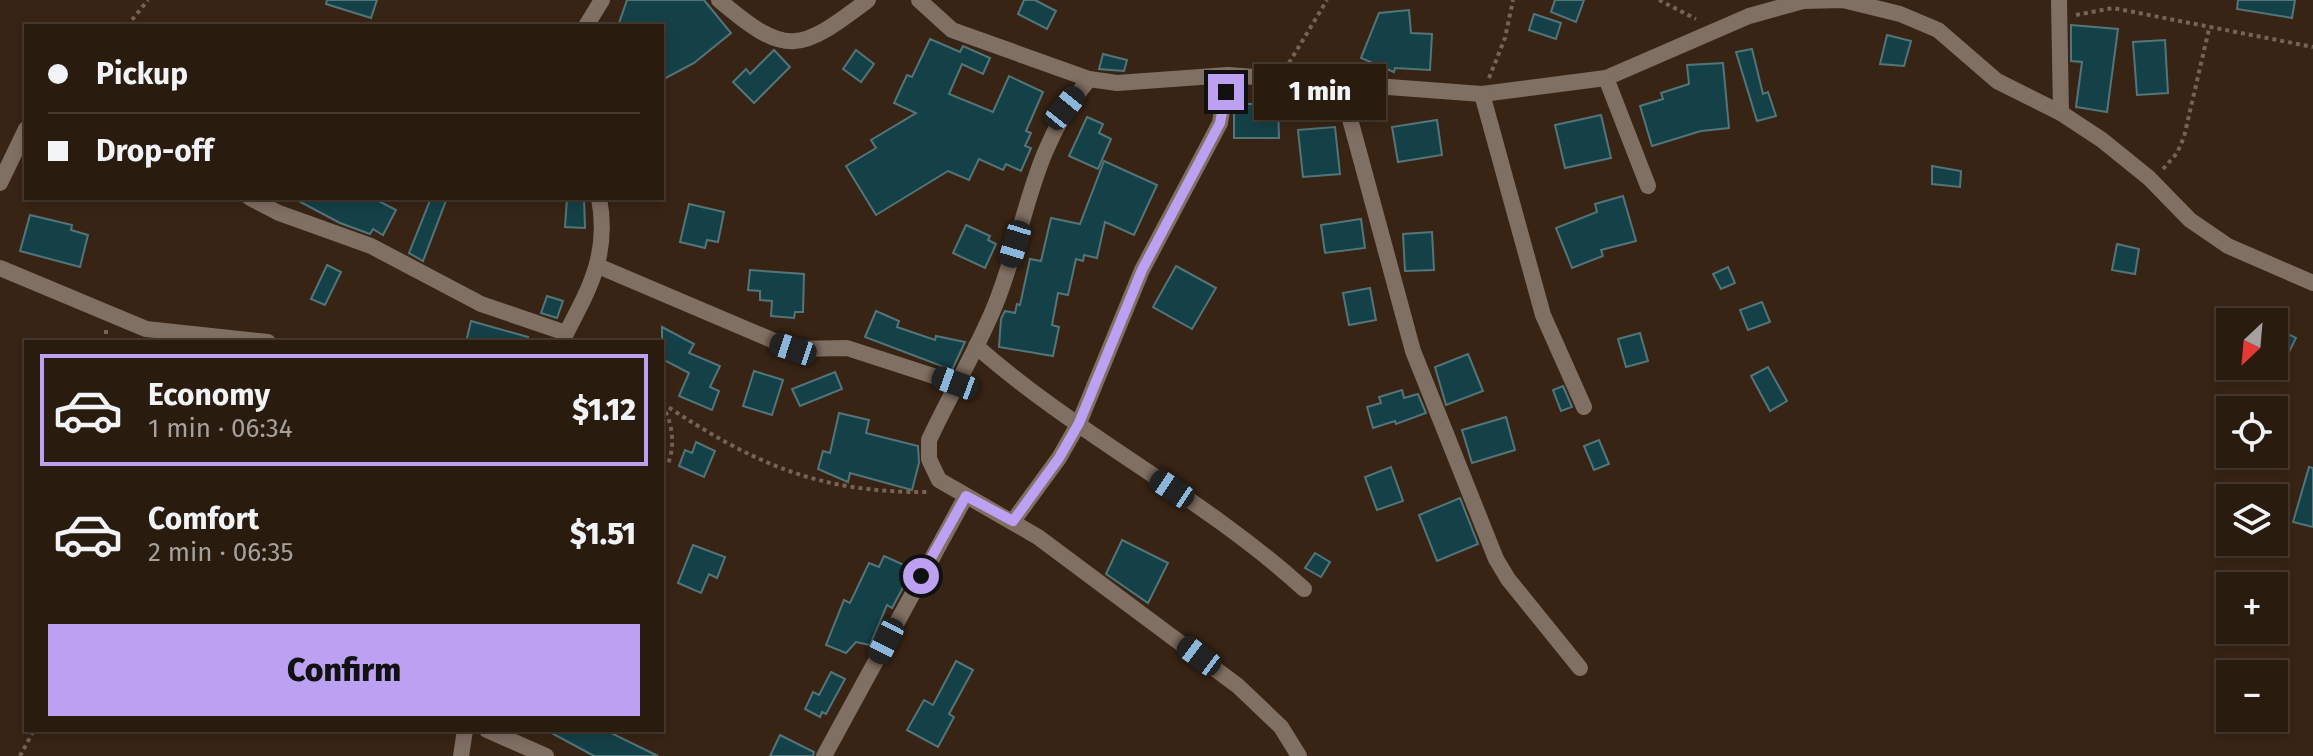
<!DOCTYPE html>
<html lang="en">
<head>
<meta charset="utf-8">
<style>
	body { margin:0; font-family:"Fira Sans",sans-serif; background:#322418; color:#f1f3f6; height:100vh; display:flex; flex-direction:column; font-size:30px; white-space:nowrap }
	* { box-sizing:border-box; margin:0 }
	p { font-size:26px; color:#a5a19e }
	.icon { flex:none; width:44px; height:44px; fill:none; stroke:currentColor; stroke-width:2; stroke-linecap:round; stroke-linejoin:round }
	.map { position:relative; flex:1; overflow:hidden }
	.drawer { position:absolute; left:24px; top:340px; width:640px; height:392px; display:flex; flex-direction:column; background:#2a1b0f; border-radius:0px; box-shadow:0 4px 12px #0003,0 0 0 2px #46392f }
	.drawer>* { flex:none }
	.hud { position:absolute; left:24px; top:24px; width:640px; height:176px; border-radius:0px; box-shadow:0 4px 12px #0003,0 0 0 2px #46392f; display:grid; align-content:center; height:176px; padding:0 24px; background:#2a1b0f }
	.needle { width:52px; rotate:206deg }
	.buttons { position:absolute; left:2216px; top:308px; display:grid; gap:16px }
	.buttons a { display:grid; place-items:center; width:72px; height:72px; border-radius:0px; background:#2a1b0f; box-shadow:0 4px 12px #0003,0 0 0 2px #46392f; font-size:40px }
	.end { position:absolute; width:36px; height:36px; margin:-18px; border:10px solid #bca0f2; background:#111; box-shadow:0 0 0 4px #111 }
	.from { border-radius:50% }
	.bubble { position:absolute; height:56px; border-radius:0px; background:#2a1b0f; box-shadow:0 4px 12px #0003,0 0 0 2px #46392f; font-size:26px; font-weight:800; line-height:56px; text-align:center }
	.car { position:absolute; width:24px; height:48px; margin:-24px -12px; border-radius:10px; box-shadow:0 0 6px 2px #0007; background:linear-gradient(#222 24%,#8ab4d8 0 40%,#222 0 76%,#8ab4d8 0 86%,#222 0) }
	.hud b { display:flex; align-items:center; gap:28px; height:76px; font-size:30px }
	.hud b+b { border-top:2px solid #46392f }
	.hud i { width:20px; height:20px; background:#f1f3f6 }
	ul { padding:14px 0 0; list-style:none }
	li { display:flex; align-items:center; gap:24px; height:112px; margin:0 16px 12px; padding:0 8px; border:4px solid transparent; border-radius:0px }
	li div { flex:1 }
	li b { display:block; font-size:30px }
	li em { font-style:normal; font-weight:800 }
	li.on { border-color:#bca0f2 }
	li>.icon { width:72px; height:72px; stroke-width:1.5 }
	.action { display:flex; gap:16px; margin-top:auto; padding:16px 24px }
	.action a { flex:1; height:92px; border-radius:0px; background:#bca0f2; color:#111; font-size:32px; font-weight:800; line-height:92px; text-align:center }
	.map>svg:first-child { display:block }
	.building { fill:#144147; stroke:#53757a; stroke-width:2 }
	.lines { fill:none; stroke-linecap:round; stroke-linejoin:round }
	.path { stroke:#756355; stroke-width:4; stroke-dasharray:4 4; stroke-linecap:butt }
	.minor { stroke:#806f63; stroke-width:16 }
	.route { stroke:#bca0f2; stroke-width:10 }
</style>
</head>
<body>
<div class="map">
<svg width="2313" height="756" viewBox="0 0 2313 756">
	<rect width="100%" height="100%" fill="#382414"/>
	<g class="building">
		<path d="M327,0H377L371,18L326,4Z"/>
		<path d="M627,0H704L731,33L694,63L662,80V26H618Z"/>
		<path d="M1024,0H1035L1056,11L1047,29L1018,14Z"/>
		<path d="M1555,0H1584L1576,22L1551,12Z"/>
		<path d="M2238,0H2295L2292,18L2237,9Z"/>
		<path d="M1409,10L1411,33L1432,34L1430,70L1395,68L1394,72L1361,58L1379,13Z"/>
		<path d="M1534,14L1561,23L1556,39L1529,30Z"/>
		<path d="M2071,25L2118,29L2107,112L2076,107L2082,62L2071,61Z"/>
		<path d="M1887,35L1911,41L1904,66L1880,64Z"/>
		<path d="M930,39L960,52L963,46L990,58L983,74L962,64L949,94L993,112L1009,76L1043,92L1026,131L1031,133L1025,146L1031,148L1021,171L1006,164L1003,170L979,159L969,180L948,171L876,215L846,166L876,148L871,140L916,113L894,103L907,75L912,77Z"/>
		<path d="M2165,40L2168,93L2137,95L2133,42Z"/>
		<path d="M1752,49L1763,94L1768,92L1776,116L1757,121L1736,52Z"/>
		<path d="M774,50L790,67L754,103L733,82L746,69L750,74Z"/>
		<path d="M856,50L874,64L861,82L843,69Z"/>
		<path d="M1103,54L1127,60L1124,71L1099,69Z"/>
		<path d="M1723,63L1729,128L1701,131L1652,146L1640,106L1663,99L1661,93L1689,84L1687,65Z"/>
		<path d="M1234,104H1278L1279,138H1234Z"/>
		<path d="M1601,115L1611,158L1565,168L1555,125Z"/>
		<path d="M1087,117L1103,124L1099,133L1111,139L1098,169L1069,156Z"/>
		<path d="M1437,120L1442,155L1398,162L1392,127Z"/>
		<path d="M1335,127L1340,174L1303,177L1298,130Z"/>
		<path d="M1104,161L1157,185L1134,235L1105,222L1097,258L1084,255L1083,261L1076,259L1068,295L1058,293L1052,325L1059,327L1053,356L999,347L1001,319L1005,311L1015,313L1017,304L1020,305L1030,259L1041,261L1051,218L1080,224Z"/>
		<path d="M1932,166L1961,171L1960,187L1932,184Z"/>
		<path d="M1623,196L1636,241L1601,250L1603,256L1572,268L1556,228L1597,212L1595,204Z"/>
		<path d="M293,198H373L396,210L383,235L373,229L370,234L340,223Z"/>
		<path d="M431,198H447L423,261L409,253Z"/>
		<path d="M567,198H584L585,228L565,227Z"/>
		<path d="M689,204L724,212L718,242L707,240L705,248L680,242Z"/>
		<path d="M30,215L72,225L71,230L88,235L80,267L20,251Z"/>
		<path d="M1361,219L1365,248L1325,253L1321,225Z"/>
		<path d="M966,225L990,236L988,240L996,244L985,268L953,253Z"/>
		<path d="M1432,232L1434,270L1405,271L1403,234Z"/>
		<path d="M2117,244L2139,249L2135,274L2112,270Z"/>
		<path d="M327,265L341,272L325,305L311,299Z"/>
		<path d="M1176,266L1216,288L1192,329L1153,307Z"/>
		<path d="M1728,267L1735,283L1721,289L1713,274Z"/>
		<path d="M750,270L804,274L803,312H795L794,318L771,316L772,301L760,300V291L748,290Z"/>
		<path d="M1370,288L1376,320L1349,325L1343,293Z"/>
		<path d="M547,296L563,301L557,318L541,313Z"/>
		<path d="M1762,302L1770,322L1748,330L1740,310Z"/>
		<path d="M876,311L899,321L897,327L935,340L936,336L965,342L952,370L865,337Z"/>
		<path d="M471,321L528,337V342H466Z"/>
		<path d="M662,327L694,344L689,353L720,366L710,387L719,391L712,410L679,396L689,373L662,359Z"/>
		<path d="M2274,327L2296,338L2286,358L2274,353Z"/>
		<path d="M1640,333L1648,361L1626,367L1618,339Z"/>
		<path d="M1468,354L1483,391L1446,405L1435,367Z"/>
		<path d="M1768,367L1787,401L1770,411L1751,376Z"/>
		<path d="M754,371L783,380L772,415L743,406Z"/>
		<path d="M835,372L842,389L800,406L792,389Z"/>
		<path d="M1563,386L1572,407L1561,411L1553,390Z"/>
		<path d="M1402,390L1404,398L1418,394L1426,413L1396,424L1395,421L1373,428L1367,407L1381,403L1379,397Z"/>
		<path d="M839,413L869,420L866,433L918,446L919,463L912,490L850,473L848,482L818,469L823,451L830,453Z"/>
		<path d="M1506,417L1515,450L1472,463L1462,430Z"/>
		<path d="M1599,440L1609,464L1594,470L1584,446Z"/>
		<path d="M696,442L715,451L704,477L679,466L685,450L692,453Z"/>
		<path d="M1391,467L1403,501L1377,510L1365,477Z"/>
		<path d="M2309,467L2313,468V527L2293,522Z"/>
		<path d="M1460,498L1478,544L1437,561L1419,515Z"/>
		<path d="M1122,540L1168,563L1148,603L1106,574Z"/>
		<path d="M693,545L725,557L717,578L709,574L701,593L678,583Z"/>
		<path d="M1315,553L1330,562L1321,577L1305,568Z"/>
		<path d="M884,556L913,569L892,608L887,605L870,645L856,642L846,653L826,645L844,600L850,603L869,563L879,567Z"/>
		<path d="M956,661L973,670L949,714L954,717L938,747L907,730L924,700L933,705Z"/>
		<path d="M831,672L845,679L826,714L822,712L820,717L805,709L813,692L819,695Z"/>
		<path d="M546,730H605L658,756H594Z"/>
		<path d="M780,735L814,752L813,756H770Z"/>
	</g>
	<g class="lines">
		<g class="path">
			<path d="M1659,0L1696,19"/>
			<path d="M2076,15L2113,8L2313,47"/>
			<path d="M127,26L148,0"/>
			<path d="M1289,63L1327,0"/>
			<path d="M1489,78L1505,38L1513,0"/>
			<path d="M2163,169L2177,153L2184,137L2209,29"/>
			<path d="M106,342V328"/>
			<path d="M662,403C753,463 817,493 928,492"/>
			<path d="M662,466L668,464C675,445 673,425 663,406"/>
			<path d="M20,756L34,730"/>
		</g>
		<g class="minor">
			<path d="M719,0C787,58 799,52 868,0"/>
			<path d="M919,0L952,30L1089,79L1117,83L1228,75L1482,94L1606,78L1749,16L1803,1L1843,0L1900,14L1938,30L1997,81L2061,113L2102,140L2149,178L2190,220L2228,246L2313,283"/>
			<path d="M2059,0L2061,113"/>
			<path d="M586,26L602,0"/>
			<path d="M1606,78L1648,186"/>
			<path d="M1089,79C1028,153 1028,225 994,308C975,353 950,395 929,440V459L939,480L1038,537L1238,686L1281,727L1299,756"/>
			<path d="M1341,86L1413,351L1496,559L1508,579L1580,668"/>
			<path d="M1482,94L1543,315L1584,407"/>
			<path d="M0,183L26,129"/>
			<path d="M250,198L279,213L371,246L481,304L566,333"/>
			<path d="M598,266L793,349L847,348L955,383"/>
			<path d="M0,268L146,329L268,342"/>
			<path d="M563,339C588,291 610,256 599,198"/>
			<path d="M976,346C1078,436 1203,497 1304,589"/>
			<path d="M1013,521L1059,458L1079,423L1142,270L1220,123L1228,75"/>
			<path d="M487,730L546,756"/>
			<path d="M461,756L465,730"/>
			<path d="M824,756L966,496"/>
		</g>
	</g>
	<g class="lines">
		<path class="route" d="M921,576L966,496L1013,521L1059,458L1079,423L1142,270L1220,123L1226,92"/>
	</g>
</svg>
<div class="buttons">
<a><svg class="needle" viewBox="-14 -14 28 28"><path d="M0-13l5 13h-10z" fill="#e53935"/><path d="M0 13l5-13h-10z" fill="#a5a19e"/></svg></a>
<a><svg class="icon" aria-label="locate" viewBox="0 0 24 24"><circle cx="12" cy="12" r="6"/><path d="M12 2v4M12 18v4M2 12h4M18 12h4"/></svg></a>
<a><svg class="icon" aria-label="layers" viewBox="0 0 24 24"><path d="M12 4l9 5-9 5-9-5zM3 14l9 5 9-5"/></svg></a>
<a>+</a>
<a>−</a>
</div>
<i class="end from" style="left:921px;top:576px"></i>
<i class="end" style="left:1226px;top:92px"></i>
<div class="bubble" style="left:1254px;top:64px;width:132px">1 min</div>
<i class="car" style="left:1065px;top:108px;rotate:39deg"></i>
<i class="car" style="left:1015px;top:244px;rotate:197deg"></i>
<i class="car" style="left:793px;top:349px;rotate:288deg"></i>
<i class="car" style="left:955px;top:383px;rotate:290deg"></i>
<i class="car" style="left:1172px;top:489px;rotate:304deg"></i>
<i class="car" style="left:886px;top:641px;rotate:207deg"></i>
<i class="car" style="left:1199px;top:656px;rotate:307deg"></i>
<div class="hud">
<b><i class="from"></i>Pickup</b>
<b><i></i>Drop-off</b>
</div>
<section class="drawer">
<ul>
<li class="on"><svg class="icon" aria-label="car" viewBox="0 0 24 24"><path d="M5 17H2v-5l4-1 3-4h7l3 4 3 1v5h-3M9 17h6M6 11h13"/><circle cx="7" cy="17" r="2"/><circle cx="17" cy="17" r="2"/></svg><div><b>Economy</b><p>1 min · 06:34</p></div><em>$1.12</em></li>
<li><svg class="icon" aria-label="car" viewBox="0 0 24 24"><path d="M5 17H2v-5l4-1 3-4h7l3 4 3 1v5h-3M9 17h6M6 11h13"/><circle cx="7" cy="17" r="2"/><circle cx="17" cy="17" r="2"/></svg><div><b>Comfort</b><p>2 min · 06:35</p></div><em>$1.51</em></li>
</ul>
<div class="action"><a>Confirm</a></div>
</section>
</div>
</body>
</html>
